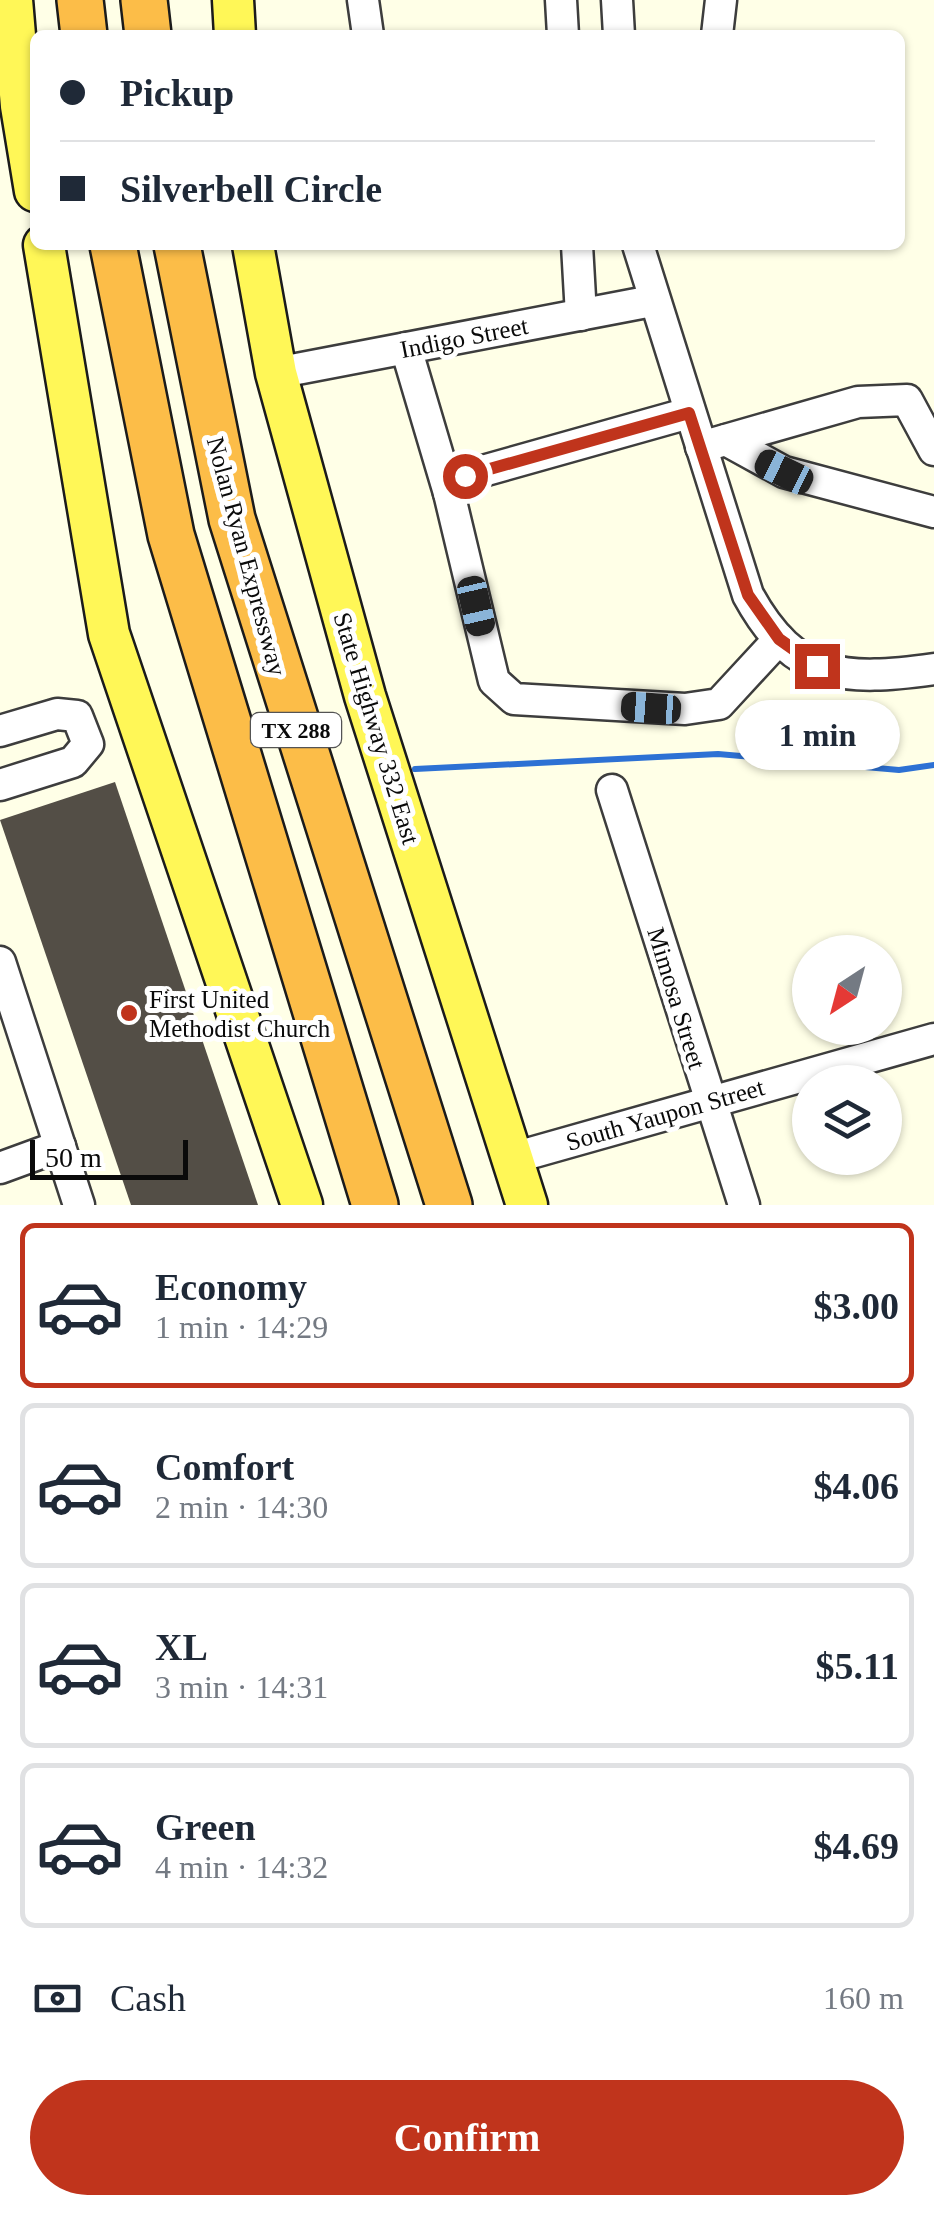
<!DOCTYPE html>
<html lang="en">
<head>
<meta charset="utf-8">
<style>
	body { margin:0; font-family:Georgia,serif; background:#f6f6f7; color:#1f2937; height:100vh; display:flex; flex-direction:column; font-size:38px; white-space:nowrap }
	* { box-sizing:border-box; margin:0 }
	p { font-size:32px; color:#747a83 }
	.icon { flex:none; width:55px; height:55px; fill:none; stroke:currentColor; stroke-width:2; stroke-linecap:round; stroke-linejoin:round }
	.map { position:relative; height:1205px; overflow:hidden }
	.sheet { display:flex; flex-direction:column; background:#fff; flex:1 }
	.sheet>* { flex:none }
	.hud { position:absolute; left:30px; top:30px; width:875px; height:220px; border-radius:15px; box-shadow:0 2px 8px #0004; display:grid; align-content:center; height:220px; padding:0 30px; background:#fff }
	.needle { width:65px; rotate:216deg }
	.tools { position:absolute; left:792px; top:935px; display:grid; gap:20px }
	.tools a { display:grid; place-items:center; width:110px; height:110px; border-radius:50%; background:#fff; box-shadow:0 2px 8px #0004; font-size:50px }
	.scale { position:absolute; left:30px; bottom:25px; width:158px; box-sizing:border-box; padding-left:10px; border:5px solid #0a0a0a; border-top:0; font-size:28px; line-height:35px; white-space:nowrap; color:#0a0a0a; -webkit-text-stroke:8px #fff; paint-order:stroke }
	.end { position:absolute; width:45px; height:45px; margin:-22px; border:12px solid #c0341c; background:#fff; box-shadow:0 0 0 5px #fff }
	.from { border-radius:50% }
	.bubble { position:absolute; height:70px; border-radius:35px; background:#fff; box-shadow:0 2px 8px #0004; font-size:32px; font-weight:700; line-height:70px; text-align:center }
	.car { position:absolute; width:30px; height:60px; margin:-30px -15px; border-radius:12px; box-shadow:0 0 8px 2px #0007; background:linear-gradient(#222 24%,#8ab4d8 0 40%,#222 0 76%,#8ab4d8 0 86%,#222 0) }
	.hud b { display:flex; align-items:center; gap:35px; height:95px; font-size:38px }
	.hud b+b { border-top:2px solid #e0e1e3 }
	.hud i { width:25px; height:25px; background:#1f2937 }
	ul { padding:18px 0 0; list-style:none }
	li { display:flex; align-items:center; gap:30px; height:165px; margin:0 20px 15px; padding:0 10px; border:5px solid #e0e1e3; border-radius:15px }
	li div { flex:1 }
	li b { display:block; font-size:38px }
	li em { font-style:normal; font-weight:700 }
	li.current { border-color:#c0341c }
	li>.icon { width:90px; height:90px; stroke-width:1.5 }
	.pay { display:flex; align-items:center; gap:25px; height:110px; padding:0 30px; font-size:38px }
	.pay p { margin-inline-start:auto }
	.cta { display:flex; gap:20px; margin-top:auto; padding:20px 30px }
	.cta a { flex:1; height:115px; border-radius:60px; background:#c0341c; color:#fff; font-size:40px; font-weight:700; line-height:115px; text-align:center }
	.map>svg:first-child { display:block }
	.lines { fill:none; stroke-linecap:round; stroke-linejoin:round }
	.stream { stroke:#2d71d4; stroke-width:6 }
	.building { fill:#534e46 }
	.minor-casing { stroke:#3d3d3d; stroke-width:35 }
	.major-casing { stroke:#1b1b1b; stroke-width:45 }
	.highway-casing { stroke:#1b1b1b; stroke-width:50 }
	.minor { stroke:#fff; stroke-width:30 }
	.major { stroke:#fff757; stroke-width:40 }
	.highway { stroke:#fcbd48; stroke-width:45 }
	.route { stroke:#c0341c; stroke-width:12 }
	.poi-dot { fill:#c0341c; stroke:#fff; stroke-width:4 }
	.labels { text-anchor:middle; stroke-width:10; stroke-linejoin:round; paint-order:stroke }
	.shield { fill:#fff; stroke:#545454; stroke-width:2.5 }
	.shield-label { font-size:22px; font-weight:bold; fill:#0a0a0a }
	.street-label { font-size:25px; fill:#0a0a0a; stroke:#fff }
	.poi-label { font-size:25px; fill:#0a0a0a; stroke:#fff; text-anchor:start }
</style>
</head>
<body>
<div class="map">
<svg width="934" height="1205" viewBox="0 0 934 1205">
	<rect width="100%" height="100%" fill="#ffffe7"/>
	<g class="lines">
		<path class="stream" d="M415,769L718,754L899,770L934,765"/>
	</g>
	<path class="building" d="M115,782L258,1205H131L0,820Z"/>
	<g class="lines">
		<defs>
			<g id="minor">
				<path d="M363,0L368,35"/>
				<path d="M561,0L563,35"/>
				<path d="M617,0L619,35"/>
				<path d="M717,35L721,0"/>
				<path d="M577,245L581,315"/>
				<path d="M638,245L748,595C795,681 846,681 934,669"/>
				<path d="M406,348L449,493"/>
				<path d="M276,373L652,301"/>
				<path d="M689,413L465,476L449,493L494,681L514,699L685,709L719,704L779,639"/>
				<path d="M726,440L784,472L934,512"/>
				<path d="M701,447L858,402L907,400L934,450"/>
				<path d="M0,731L57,714L77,716L88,744L73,762L0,785"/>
				<path d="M612,790L744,1205"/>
				<path d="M0,962L79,1205"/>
				<path d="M513,1158L934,1039"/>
				<path d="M0,1168L60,1146"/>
			</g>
			<g id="major">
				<path d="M12,0L21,106L35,191"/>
				<path d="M233,0L235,35"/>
				<path d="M44,245L109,634L302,1205"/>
				<path d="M253,245L276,373L365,696L527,1205"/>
			</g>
			<g id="highway">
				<path d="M80,0L84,35"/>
				<path d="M144,0L148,35"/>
				<path d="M113,245L171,535L375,1205"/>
				<path d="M177,245L232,519L449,1205"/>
			</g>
		</defs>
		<use href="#minor" class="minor-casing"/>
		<use href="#major" class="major-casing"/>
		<use href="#highway" class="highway-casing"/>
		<use href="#minor" class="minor"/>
		<use href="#major" class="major"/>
		<use href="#highway" class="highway"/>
	</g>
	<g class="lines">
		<path class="route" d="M465,476L689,413L748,595L779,639L817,666"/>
	</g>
	<circle class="poi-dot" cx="129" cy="1013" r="10"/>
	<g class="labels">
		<rect class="shield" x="251" y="713" width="90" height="34" rx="8"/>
		<g class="shield-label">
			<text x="296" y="738">TX 288</text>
		</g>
		<g class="street-label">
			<text transform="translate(464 337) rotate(-11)" y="9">Indigo Street</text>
			<text transform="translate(247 556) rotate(75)" y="9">Nolan Ryan Expressway</text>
			<text transform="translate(377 728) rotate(73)" y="9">State Highway 332 East</text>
			<text transform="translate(677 998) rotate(73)" y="9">Mimosa Street</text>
			<text transform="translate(665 1114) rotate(-16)" y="9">South Yaupon Street</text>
		</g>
		<g class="poi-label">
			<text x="149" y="1008">First United<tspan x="149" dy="29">Methodist Church</tspan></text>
		</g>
	</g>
</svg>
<div class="tools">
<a><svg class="needle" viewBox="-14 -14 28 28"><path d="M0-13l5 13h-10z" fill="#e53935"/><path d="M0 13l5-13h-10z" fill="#747a83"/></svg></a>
<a><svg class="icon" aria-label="layers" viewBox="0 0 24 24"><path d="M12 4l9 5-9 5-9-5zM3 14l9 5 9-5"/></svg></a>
</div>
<div class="scale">50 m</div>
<i class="end from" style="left:465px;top:476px"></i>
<i class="end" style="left:817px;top:666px"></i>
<div class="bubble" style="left:735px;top:700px;width:165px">1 min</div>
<i class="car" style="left:784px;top:472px;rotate:296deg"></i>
<i class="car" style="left:476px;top:606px;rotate:167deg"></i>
<i class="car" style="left:651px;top:708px;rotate:274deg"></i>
<div class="hud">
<b><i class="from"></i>Pickup</b>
<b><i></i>Silverbell Circle</b>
</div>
</div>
<section class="sheet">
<ul>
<li class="current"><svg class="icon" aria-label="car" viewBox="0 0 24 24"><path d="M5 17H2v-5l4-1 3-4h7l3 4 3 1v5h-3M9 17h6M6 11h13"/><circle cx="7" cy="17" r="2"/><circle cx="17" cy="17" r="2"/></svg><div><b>Economy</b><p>1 min · 14:29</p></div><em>$3.00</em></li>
<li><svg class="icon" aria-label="car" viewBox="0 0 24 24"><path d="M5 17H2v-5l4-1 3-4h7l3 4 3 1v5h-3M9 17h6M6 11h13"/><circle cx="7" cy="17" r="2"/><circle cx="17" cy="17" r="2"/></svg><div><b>Comfort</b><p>2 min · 14:30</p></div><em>$4.06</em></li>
<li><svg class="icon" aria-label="car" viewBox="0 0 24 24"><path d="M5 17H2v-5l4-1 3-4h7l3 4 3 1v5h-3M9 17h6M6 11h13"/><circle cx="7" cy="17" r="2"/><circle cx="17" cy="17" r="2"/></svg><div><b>XL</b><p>3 min · 14:31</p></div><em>$5.11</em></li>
<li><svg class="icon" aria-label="car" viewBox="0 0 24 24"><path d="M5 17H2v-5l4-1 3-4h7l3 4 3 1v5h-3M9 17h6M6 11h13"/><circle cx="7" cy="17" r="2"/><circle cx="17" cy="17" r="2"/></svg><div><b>Green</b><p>4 min · 14:32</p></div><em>$4.69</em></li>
</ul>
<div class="pay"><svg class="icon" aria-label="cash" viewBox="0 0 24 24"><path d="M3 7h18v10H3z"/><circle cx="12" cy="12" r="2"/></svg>Cash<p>160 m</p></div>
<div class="cta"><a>Confirm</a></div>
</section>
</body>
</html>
